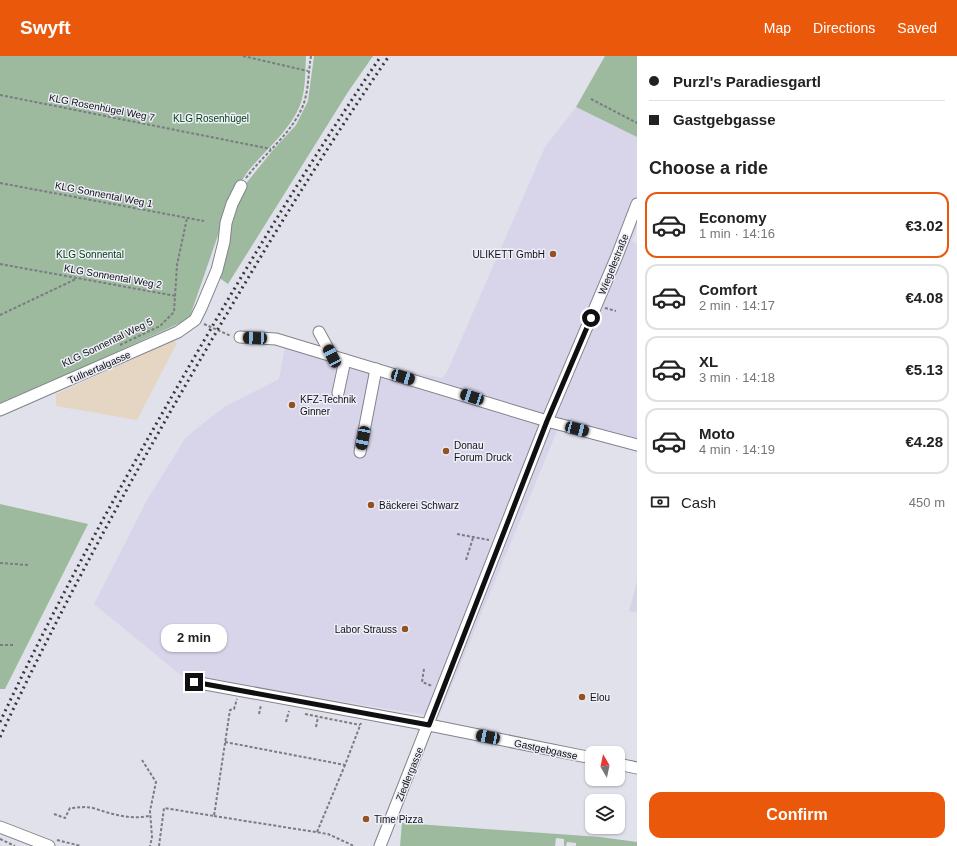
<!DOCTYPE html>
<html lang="en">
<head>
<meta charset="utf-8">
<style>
	body { margin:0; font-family:Helvetica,sans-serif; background:#f2f2f2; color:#222; height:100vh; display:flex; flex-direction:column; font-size:15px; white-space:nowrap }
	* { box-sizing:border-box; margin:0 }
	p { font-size:13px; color:#767676 }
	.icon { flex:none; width:22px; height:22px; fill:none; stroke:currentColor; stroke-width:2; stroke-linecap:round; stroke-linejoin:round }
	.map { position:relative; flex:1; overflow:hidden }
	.details { display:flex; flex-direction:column; background:#fff; width:320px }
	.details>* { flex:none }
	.hud { display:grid; align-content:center; height:88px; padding:0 12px; background:#fff }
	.needle { width:26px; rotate:351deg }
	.tools { position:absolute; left:585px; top:690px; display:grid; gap:8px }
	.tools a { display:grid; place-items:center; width:40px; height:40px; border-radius:8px; background:#fff; box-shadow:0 1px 3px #0004; font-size:20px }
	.end { position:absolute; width:18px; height:18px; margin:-9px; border:5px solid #101013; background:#fff; box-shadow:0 0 0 2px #fff }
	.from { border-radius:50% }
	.bubble { position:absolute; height:28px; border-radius:12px; background:#fff; box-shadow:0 1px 3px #0004; font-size:13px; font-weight:800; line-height:28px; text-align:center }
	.car { position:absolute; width:12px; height:24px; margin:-12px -6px; border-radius:5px; box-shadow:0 0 3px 1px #0007; background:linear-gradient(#222 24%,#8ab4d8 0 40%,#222 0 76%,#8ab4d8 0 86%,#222 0) }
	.hud b { display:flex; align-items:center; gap:14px; height:38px; font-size:15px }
	.hud b+b { border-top:1px solid #e0e0e0 }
	.hud i { width:10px; height:10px; background:#222 }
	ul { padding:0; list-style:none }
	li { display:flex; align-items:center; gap:12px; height:66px; margin:0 8px 6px; padding:0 4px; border:2px solid #e0e0e0; border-radius:12px }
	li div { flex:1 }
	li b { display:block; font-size:15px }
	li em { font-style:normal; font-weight:800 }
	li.on { border-color:#ea580c }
	li>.icon { width:36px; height:36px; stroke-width:1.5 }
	h2 { padding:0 12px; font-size:18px; line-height:48px }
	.pay { display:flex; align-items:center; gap:10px; height:44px; padding:0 12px; font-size:15px }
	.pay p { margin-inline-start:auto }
	.button { display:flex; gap:8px; margin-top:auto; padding:8px 12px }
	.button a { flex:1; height:46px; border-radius:12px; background:#ea580c; color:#fff; font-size:16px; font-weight:800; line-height:46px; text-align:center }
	header { display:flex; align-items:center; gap:24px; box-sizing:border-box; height:56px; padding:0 20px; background:#ea580c; color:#fff }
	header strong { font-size:19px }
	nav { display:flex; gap:22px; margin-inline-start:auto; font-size:14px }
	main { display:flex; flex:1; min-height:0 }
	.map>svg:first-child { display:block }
	.commercial { fill:#e4d6c3 }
	.industrial { fill:#d8d5eb }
	.built { fill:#d3d4e5 }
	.green { fill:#9dba9e }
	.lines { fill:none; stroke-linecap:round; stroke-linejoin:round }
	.minor-casing { stroke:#82838b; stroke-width:13 }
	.path { stroke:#7b7b81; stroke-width:2; stroke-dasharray:3 2; stroke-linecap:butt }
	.minor { stroke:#fff; stroke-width:11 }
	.rail { stroke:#37373b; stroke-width:3; stroke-dasharray:2 4; stroke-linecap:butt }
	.route { stroke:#101013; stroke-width:5 }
	.poi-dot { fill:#945122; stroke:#edeef7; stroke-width:1.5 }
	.labels { text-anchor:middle; stroke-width:3; stroke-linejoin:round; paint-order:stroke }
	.street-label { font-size:10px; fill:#101013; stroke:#edeef7 }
	.park-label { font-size:10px; fill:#004410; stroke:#edeef7 }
	.poi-label { font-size:10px; fill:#101013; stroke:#edeef7; text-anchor:start }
</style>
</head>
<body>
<header>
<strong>Swyft</strong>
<nav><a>Map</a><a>Directions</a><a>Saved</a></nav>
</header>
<main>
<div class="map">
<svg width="637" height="790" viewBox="0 0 637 790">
	<rect width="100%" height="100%" fill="#e0e1ea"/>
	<path class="commercial" d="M173,285L177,287L137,364L56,350V338Z"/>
	<path class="industrial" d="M576,51L637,81V172L632,185L637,188V392L559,370L439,661L189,621L188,625L94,548L147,444L186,381L224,351L279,323L285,290L442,322L447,316L545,91Z"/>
	<path class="built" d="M637,526V556L629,555Z"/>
	<g class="green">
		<path d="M0,0H306C305,16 306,34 300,49C291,73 265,95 249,114C245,119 241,128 235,130L189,263L0,349Z"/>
		<path d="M314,0H373L348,36L228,228L218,221L240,135L273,94L296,69L308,45Z"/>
		<path d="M605,0H637V81L576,51Z"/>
		<path d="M0,448L88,468L5,633H0Z"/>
		<path d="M402,767L600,781L637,786V790H576V787L567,786L566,790H564V783L556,782L555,790H400Z"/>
	</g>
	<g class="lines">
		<defs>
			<g id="minor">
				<path d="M319,276L332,300"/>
				<path d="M240,281L276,283L547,365L637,389"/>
				<path d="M338,337L345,304"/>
				<path d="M0,354L178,276L195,264L201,252L217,214L224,186L226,167L232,148L241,130"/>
				<path d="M360,396L376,313"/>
				<path d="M194,626L429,669L592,702"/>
				<path d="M618,708L637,712"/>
				<path d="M0,771L49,790"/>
				<path d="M380,790L547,365L617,200L637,148"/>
			</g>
		</defs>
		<use href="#minor" class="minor-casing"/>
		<g class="path">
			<path d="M243,0L308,15"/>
			<path d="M0,39L271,93"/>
			<path d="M591,43L637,67"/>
			<path d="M246,122C264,98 290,79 302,52C309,36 308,17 311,0"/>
			<path d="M0,127L204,165"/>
			<path d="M0,208L176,240"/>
			<path d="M605,252L616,255"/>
			<path d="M0,259L76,223"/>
			<path d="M204,268L231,280"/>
			<path d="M120,289L160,270L174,256L177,209L187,162"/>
			<path d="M457,478L489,484"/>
			<path d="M466,504L473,482"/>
			<path d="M0,507L28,509"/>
			<path d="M0,589H13"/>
			<path d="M424,613L422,626L432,630"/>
			<path d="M259,658L261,649"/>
			<path d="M305,658L360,669"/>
			<path d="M286,666L289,655"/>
			<path d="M316,671L318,661"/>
			<path d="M225,686L345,709L361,667"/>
			<path d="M142,704L156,726L150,755L152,781L150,790"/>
			<path d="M54,758L65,762L70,752C78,752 85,750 93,752C112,758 129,764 149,760"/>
			<path d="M214,760L328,778L354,790"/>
			<path d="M317,776L345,709"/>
			<path d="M0,783L15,790"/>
			<path d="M57,784L81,790"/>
			<path d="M159,790L164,752L214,760L230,654L234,653L237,643"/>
		</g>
		<use href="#minor" class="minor"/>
		<g class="rail">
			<path d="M0,666C53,553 113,443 175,335C240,221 308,108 381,0"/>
			<path d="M0,681C57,560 121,441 188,325C251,215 317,105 389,0"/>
		</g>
	</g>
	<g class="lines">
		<path class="route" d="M194,626L429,669L547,365L591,262"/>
	</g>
	<g class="poi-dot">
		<circle cx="553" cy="198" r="4"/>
		<circle cx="292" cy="349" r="4"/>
		<circle cx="446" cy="395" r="4"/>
		<circle cx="371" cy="449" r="4"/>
		<circle cx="405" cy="573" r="4"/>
		<circle cx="582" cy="641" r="4"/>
		<circle cx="366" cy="763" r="4"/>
	</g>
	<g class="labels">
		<g class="street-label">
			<text transform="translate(102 51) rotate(11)" y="4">KLG Rosenhügel Weg 7</text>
			<text transform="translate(104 138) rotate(11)" y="4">KLG Sonnental Weg 1</text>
			<text transform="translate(613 208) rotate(-68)" y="4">Wiegelestraße</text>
			<text transform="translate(113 220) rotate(10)" y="4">KLG Sonnental Weg 2</text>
			<text transform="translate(107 286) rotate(-26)" y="4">KLG Sonnental Weg 5</text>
			<text transform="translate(99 311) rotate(-24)" y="4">Tullnertalgasse</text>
			<text transform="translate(546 693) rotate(12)" y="4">Gastgebgasse</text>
			<text transform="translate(409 718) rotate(-68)" y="4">Ziedlergasse</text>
		</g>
		<g class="park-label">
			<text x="211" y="66">KLG Rosenhügel</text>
			<text x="90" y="202">KLG Sonnental</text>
		</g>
		<g class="poi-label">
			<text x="545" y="202" text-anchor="end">ULIKETT GmbH</text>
			<text x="300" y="347">KFZ-Technik<tspan x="300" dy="12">Ginner</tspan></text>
			<text x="454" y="393">Donau<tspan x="454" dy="12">Forum Druck</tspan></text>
			<text x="379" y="453">Bäckerei Schwarz</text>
			<text x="397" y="577" text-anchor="end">Labor Strauss</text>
			<text x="590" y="645">Elou</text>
			<text x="374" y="767">Time Pizza</text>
		</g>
	</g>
</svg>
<div class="tools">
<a><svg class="needle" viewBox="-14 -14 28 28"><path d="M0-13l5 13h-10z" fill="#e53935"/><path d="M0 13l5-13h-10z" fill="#767676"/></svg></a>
<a><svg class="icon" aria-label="layers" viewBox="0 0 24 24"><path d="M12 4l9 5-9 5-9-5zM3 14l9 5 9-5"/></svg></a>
</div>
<i class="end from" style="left:591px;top:262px"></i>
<i class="end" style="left:194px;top:626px"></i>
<div class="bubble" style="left:161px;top:568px;width:66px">2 min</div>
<i class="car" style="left:255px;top:282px;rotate:272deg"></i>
<i class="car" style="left:332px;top:300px;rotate:333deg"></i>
<i class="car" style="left:403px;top:321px;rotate:106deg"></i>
<i class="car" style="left:472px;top:341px;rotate:288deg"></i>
<i class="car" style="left:577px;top:373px;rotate:105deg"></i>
<i class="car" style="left:363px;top:382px;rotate:191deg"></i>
<i class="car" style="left:488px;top:681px;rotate:281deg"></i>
</div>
<section class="details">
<div class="hud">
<b><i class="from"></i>Purzl's Paradiesgartl</b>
<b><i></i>Gastgebgasse</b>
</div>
<h2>Choose a ride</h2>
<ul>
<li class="on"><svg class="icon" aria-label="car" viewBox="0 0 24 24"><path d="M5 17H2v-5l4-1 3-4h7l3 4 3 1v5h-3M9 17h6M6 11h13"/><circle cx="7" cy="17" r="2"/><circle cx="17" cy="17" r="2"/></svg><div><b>Economy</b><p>1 min · 14:16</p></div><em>€3.02</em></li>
<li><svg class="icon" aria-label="car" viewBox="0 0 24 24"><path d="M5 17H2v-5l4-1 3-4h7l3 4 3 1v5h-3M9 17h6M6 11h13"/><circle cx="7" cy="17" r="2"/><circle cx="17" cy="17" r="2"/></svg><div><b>Comfort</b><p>2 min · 14:17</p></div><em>€4.08</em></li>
<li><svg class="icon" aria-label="car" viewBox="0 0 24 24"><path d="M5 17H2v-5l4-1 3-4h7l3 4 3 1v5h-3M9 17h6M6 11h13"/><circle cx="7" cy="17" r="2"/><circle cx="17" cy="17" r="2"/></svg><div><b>XL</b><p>3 min · 14:18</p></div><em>€5.13</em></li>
<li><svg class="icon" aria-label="car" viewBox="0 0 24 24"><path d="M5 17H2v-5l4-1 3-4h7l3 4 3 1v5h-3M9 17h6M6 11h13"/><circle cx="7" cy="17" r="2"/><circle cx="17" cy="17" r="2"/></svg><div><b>Moto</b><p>4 min · 14:19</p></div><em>€4.28</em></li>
</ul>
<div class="pay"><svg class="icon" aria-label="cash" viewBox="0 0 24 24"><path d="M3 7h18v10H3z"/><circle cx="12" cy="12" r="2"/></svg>Cash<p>450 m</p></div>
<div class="button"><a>Confirm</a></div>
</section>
</main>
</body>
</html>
